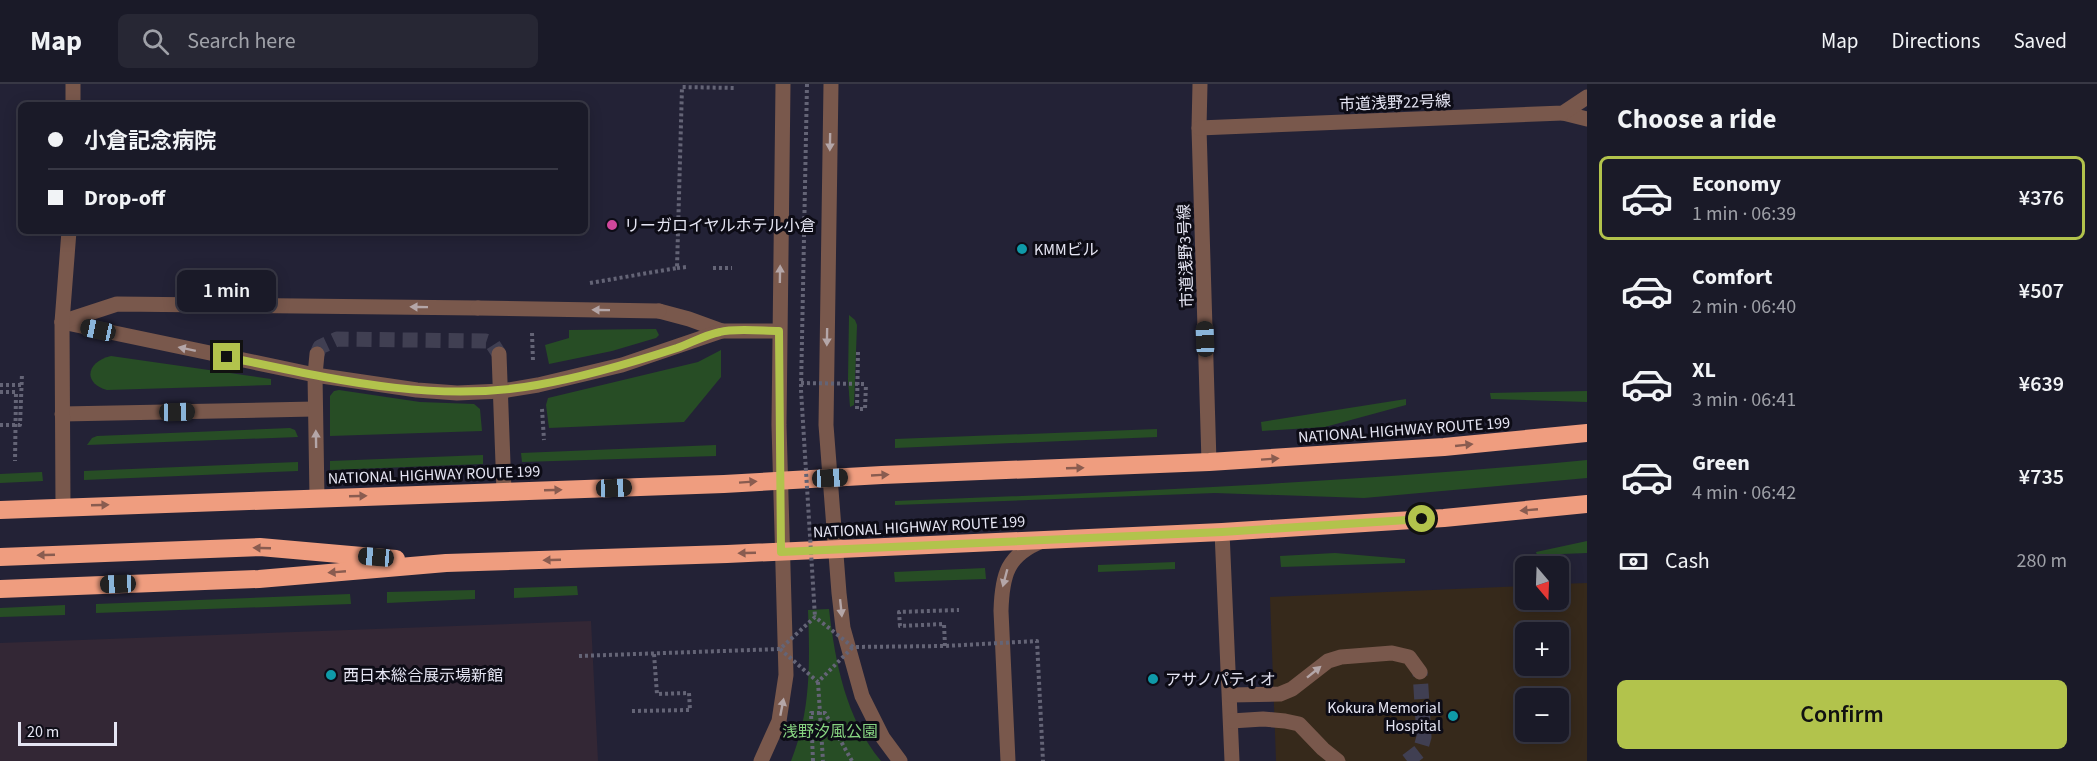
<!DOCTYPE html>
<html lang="en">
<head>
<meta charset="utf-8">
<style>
	body { margin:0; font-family:"Source Sans 3","Noto Sans JP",sans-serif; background:#272734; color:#f1f3f6; height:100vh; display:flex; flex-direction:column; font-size:22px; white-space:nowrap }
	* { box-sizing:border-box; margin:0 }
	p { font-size:20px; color:#9fa1a8 }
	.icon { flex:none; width:33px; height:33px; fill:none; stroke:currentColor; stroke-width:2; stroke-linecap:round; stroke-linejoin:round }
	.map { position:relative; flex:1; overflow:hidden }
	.details { display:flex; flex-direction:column; background:#1a1a28; width:510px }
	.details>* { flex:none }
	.top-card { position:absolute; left:18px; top:18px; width:570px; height:132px; border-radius:9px; box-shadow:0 3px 15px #0003,0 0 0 2px #383845; display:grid; align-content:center; height:132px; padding:0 30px; background:#1a1a28 }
	.needle { width:39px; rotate:161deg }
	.tools { position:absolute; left:1515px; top:472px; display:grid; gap:12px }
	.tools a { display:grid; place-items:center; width:54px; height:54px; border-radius:9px; background:#1a1a28; box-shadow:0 3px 15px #0003,0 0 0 2px #383845; font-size:30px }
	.scale { position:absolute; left:18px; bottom:15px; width:99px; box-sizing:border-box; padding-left:6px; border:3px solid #e5e5f3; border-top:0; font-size:16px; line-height:21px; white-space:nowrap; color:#e5e5f3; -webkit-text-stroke:4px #0d0c16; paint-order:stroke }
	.end { position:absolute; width:27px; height:27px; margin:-14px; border:8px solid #b2c34c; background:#111; box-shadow:0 0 0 3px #111 }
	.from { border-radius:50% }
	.bubble { position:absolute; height:42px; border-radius:9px; background:#1a1a28; box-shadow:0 3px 15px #0003,0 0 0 2px #383845; font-size:20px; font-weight:600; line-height:42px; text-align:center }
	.car { position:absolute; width:18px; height:36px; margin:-18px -9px; border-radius:8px; box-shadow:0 0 4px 2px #0007; background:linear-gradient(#222 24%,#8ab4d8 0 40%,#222 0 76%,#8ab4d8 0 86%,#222 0) }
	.top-card b { display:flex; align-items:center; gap:21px; height:57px; font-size:22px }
	.top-card b+b { border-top:2px solid #383845 }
	.top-card i { width:15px; height:15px; background:#f1f3f6 }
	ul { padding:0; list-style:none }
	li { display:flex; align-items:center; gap:18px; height:84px; margin:0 12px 9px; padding:0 18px; border:3px solid transparent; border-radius:9px }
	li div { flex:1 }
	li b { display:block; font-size:22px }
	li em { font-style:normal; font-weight:600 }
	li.on { border-color:#b2c34c }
	li>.icon { width:54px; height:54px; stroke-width:1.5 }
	h2 { padding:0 30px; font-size:27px; line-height:72px }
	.pay { display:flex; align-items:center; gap:15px; height:66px; padding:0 30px; font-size:22px }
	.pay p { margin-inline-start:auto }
	.primary-button { display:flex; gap:12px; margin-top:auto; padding:12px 30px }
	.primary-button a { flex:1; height:69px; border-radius:9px; background:#b2c34c; color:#111; font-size:24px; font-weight:600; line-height:69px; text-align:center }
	header { display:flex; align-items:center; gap:36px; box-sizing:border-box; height:84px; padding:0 30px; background:#1a1a28; border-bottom:2px solid #383845 }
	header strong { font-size:28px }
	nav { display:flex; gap:33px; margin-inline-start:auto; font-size:21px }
	.search { width:420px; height:54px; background:#272734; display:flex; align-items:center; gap:15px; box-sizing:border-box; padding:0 21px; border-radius:9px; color:#9fa1a8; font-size:22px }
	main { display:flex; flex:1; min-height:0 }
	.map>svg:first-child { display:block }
	.commercial { fill:#332735 }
	.medical { fill:#36291b; fill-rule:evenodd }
	.green { fill:#274d25 }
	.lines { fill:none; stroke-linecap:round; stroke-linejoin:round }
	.minor-tunnel { stroke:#403f52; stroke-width:15; stroke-dasharray:15 8; stroke-linecap:butt }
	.path { stroke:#646476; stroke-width:4; stroke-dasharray:3 3; stroke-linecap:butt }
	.minor { stroke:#79584c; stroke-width:15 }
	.highway { stroke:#ef9d7f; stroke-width:18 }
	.path-bridge { stroke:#646476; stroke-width:4; stroke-dasharray:3 3; stroke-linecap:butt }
	.minor-bridge { stroke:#79584c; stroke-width:15 }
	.oneway { fill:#b4a6a8 }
	.oneway2 { fill:#895c50 }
	.route { stroke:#b2c34c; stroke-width:8 }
	.hotel-dot { fill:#d1479c; stroke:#0d0c16; stroke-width:2 }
	.culture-dot { fill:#0f9aa8; stroke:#0d0c16; stroke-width:2 }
	.labels { text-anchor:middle; stroke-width:6; stroke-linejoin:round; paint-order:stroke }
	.street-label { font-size:16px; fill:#e5e5f3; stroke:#0d0c16 }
	.poi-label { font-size:16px; fill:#e5e5f3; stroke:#0d0c16; text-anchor:start }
	.park-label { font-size:16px; fill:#87d481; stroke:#0d0c16 }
</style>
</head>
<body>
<header>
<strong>Map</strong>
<div class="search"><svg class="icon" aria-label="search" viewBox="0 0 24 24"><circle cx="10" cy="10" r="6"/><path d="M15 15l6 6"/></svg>Search here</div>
<nav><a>Map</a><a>Directions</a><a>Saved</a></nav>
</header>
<main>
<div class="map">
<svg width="1587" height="677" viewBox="0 0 1587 677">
	<rect width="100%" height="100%" fill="#232236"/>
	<path class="commercial" d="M591,537L598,677H0V559Z"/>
	<path class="medical" d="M1587,499V677H1276L1270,513L1525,502L1526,516H1558L1559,500ZM1526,549H1558V582H1526ZM1526,615H1558V648H1526Z"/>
	<g class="green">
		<path d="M849,231L855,236L857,241L854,321L850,323L848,295Z"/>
		<path d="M656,245L659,251L656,254L612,267L549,280L545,261L569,254V246Z"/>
		<path d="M721,266V293L684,338L549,344L546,321L548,314L698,278Z"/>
		<path d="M111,272L271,295V301L107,306C81,298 88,277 111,272Z"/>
		<path d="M339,306L420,318L474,320L480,325L482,347L330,352V312L334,307Z"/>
		<path d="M1587,307V318L1491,315L1490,309Z"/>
		<path d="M1406,315V321L1325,343L1262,347L1261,338Z"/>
		<path d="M290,344L295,346L298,353L87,361L92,354L97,352Z"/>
		<path d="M1157,345V353L895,364V355Z"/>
		<path d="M716,361V372L522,378L521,369Z"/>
		<path d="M483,371V380L330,386V377Z"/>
		<path d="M1587,376V394L1364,414L1215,409L895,421V417C1126,408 1357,398 1587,376Z"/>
		<path d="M298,378V387L84,396V387Z"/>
		<path d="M42,388L43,397L0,399V390Z"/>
		<path d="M1587,457V469L1537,471L1536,468Z"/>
		<path d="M1335,469L1405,475V479L1281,483L1280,472Z"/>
		<path d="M1175,478V485L1098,488V481Z"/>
		<path d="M985,484L986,495L895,498L894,488Z"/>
		<path d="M577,502L578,511L514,514V504Z"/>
		<path d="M475,506V515L387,519V508Z"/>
		<path d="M350,510L351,520L96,529V520Z"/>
		<path d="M65,521V531L0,533V524Z"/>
		<path d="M829,525C835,578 846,635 881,677H791C811,628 810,578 808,526Z"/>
	</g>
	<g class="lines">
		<g class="minor-tunnel">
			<path d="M317,270L320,263L337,255L486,257L492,259L499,270"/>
			<path d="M1407,677L1420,667L1424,653L1420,588"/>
		</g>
		<g class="path">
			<path d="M677,184L687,183"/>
			<path d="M713,184H732"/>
			<path d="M590,199L677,184L682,3L735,4"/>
			<path d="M532,249L533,277"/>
			<path d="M858,268L857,325H865L866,300"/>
			<path d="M0,301H22"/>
			<path d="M0,308H16L15,377"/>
			<path d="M542,325L544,356"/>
			<path d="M945,562L944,540L900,542L899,528L959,526"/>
			<path d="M632,627L690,626L689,609L657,610L654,570"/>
			<path d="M813,677L811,629H825L852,677"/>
		</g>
		<g class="minor">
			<path d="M831,0L826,341L839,509L843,544L862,612L883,654L900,677"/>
			<path d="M1200,0L1199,44L1209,378"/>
			<path d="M73,21V0"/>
			<path d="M1563,29L1587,35"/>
			<path d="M1199,44L1563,29L1587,13"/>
			<path d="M659,227L689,235L722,247"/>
			<path d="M62,238L315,291L417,306L457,309L502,307L538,301L622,281L722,247H779"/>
			<path d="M62,238L117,220L478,224"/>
			<path d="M499,270L504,407"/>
			<path d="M62,330L315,325"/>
			<path d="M317,414L315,291L317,270"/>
			<path d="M63,423L62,238L69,147"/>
			<path d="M1222,448L1232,677"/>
			<path d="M1230,611L1280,610L1292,605L1328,577L1341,573L1392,569L1409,573L1420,588"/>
			<path d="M1231,637L1263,635L1285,637L1299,640L1323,665L1338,677"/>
			<path d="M761,677L779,637L786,591L779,341L783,0"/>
			<path d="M1008,677L1001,527C1002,491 1007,471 1042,457"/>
		</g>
		<g class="highway">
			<path d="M0,426L724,400L882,391L1209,378L1444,363L1587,349"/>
			<path d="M0,473L260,463L396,475"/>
			<path d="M0,505L259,495L446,479L727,470L1222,448L1444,434L1587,420"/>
		</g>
		<g class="path-bridge">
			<path d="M807,0L801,306L815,533"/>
			<path d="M801,299L866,300"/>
			<path d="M0,341H20L22,290"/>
			<path d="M780,565L818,598L853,563"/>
			<path d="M579,572L780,565L815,533L853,563L945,562L1037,557L1043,677"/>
			<path d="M818,598L823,677"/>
		</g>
		<path class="minor-bridge" d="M478,224L659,227"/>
	</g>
	<defs><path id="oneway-solid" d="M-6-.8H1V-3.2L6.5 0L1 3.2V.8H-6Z" transform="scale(1.5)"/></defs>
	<g class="oneway">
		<use href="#oneway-solid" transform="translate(830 58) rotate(91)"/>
		<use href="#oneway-solid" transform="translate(780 190) rotate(-89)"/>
		<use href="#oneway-solid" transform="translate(419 223) rotate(-179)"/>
		<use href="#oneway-solid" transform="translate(601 226) rotate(-179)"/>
		<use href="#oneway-solid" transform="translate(827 253) rotate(91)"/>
		<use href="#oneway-solid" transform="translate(187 265) rotate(-168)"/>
		<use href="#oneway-solid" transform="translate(316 355) rotate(-91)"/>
		<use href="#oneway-solid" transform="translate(1005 494) rotate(105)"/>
		<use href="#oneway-solid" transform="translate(841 524) rotate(84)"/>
		<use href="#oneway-solid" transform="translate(1314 588) rotate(-39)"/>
		<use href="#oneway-solid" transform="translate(782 623) rotate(-79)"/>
	</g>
	<g class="oneway2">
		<use href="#oneway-solid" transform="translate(1464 361) rotate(-6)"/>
		<use href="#oneway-solid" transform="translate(1270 375) rotate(-4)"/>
		<use href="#oneway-solid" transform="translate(1075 384) rotate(-2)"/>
		<use href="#oneway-solid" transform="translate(880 391) rotate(-3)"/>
		<use href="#oneway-solid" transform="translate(748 398) rotate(-4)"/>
		<use href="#oneway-solid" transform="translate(553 406) rotate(-2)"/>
		<use href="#oneway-solid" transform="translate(358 412) rotate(-2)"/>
		<use href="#oneway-solid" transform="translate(100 421) rotate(-2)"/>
		<use href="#oneway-solid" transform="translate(1529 426) rotate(175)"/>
		<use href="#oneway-solid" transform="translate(262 464) rotate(-178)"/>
		<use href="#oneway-solid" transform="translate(747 469) rotate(178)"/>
		<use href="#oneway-solid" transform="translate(46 471) rotate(178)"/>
		<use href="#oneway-solid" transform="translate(552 476) rotate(178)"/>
		<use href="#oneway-solid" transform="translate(337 488) rotate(175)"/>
	</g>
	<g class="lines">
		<path class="route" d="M227,273C328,294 433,320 537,301C584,293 631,279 677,264C691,259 705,251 720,248C734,244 763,247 779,247L781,468L1222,448L1422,435"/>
	</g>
	<circle class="hotel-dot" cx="612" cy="141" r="6"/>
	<g class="culture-dot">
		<circle cx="1022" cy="165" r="6"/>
		<circle cx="331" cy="591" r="6"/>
		<circle cx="1153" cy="595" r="6"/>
		<circle cx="1453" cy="632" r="6"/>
	</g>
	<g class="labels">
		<g class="street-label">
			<text transform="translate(1395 18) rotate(-2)" y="6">市道浅野22号線</text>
			<text transform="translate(1185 172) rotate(-92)" y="6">市道浅野3号線</text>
			<text transform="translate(1404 345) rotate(-4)" y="6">NATIONAL HIGHWAY ROUTE 199</text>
			<text transform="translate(434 390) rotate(-2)" y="6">NATIONAL HIGHWAY ROUTE 199</text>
			<text transform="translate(919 442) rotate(-3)" y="6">NATIONAL HIGHWAY ROUTE 199</text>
		</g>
		<g class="poi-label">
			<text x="624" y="147">リーガロイヤルホテル小倉</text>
			<text x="1034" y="171">KMMビル</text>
			<text x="343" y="597">西日本総合展示場新館</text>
			<text x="1165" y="601">アサノパティオ</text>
			<text x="1441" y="629" text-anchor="end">Kokura Memorial<tspan x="1441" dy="18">Hospital</tspan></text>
		</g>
		<g class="park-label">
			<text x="830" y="653">浅野汐風公園</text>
		</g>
	</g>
</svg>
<div class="tools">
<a><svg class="needle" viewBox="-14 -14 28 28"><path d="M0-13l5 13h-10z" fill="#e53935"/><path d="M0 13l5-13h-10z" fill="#9fa1a8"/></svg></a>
<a>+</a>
<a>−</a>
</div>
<div class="scale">20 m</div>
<i class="end from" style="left:1422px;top:435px"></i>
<i class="end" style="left:227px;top:273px"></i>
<div class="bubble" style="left:177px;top:186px;width:99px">1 min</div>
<i class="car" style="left:98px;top:246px;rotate:282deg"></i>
<i class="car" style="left:1205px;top:255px;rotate:358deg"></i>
<i class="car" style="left:177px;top:328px;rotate:89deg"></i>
<i class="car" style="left:830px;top:394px;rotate:87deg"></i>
<i class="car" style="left:614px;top:404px;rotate:88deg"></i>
<i class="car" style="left:376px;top:473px;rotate:275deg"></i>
<i class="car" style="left:118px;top:500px;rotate:268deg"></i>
<div class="top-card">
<b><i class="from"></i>小倉記念病院</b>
<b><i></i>Drop-off</b>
</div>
</div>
<section class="details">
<h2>Choose a ride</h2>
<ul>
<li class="on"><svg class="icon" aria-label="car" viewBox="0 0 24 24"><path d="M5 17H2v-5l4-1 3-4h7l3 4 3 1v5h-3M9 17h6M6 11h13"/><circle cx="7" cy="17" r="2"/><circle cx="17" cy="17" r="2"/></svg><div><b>Economy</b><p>1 min · 06:39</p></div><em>¥376</em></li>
<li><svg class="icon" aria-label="car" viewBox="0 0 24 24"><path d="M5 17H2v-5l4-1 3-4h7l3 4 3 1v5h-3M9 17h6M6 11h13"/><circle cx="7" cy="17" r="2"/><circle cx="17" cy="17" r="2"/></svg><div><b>Comfort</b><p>2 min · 06:40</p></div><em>¥507</em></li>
<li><svg class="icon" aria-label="car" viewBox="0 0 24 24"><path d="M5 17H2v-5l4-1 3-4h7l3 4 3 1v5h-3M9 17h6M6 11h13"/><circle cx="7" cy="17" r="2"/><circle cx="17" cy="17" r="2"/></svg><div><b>XL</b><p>3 min · 06:41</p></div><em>¥639</em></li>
<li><svg class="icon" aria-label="car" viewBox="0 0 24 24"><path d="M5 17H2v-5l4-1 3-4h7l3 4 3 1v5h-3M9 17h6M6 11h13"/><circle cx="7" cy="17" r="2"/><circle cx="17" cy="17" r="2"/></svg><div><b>Green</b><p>4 min · 06:42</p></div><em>¥735</em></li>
</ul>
<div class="pay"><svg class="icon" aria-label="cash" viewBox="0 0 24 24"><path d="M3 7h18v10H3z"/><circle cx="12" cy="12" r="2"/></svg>Cash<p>280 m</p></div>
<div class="primary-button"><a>Confirm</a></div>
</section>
</main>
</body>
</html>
